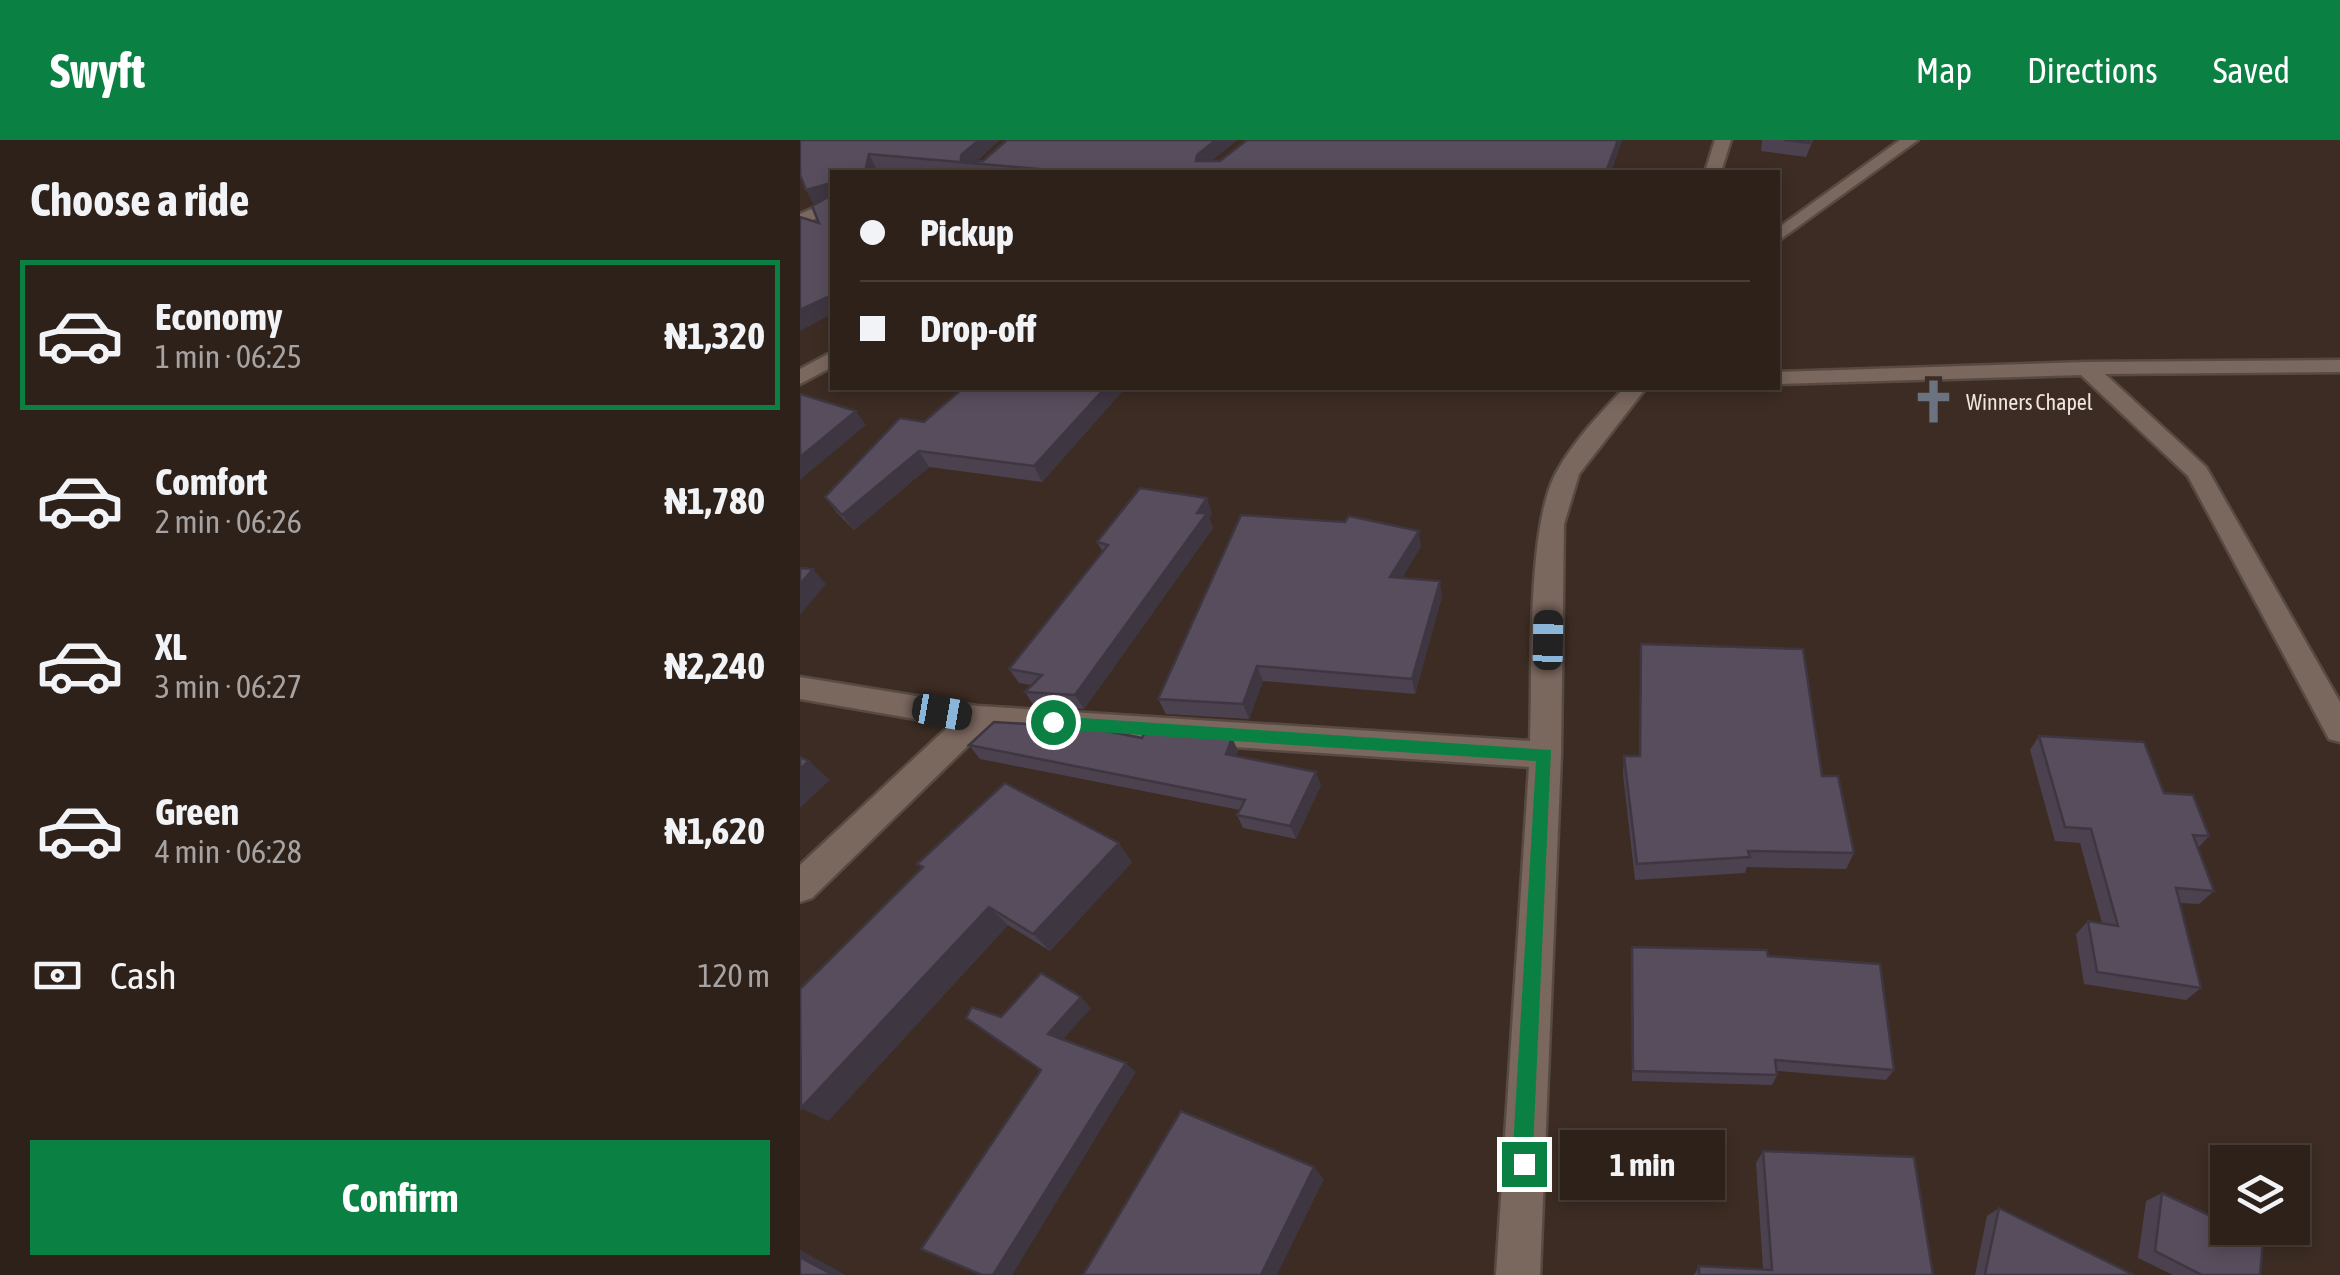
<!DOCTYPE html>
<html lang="en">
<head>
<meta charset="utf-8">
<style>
	body { margin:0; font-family:"Asap Condensed",sans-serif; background:#352923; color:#f1f3f6; height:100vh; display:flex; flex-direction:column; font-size:38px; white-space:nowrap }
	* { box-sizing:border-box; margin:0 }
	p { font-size:32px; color:#a7a3a2 }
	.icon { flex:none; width:55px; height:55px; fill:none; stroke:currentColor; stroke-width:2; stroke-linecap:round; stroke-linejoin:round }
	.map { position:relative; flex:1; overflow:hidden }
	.details { display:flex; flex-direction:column; background:#2d211a; width:800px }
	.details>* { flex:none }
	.hud { position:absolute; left:30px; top:30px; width:950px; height:220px; border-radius:0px; box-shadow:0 5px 15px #0003,0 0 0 2px #483e39; display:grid; align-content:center; height:220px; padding:0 30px; background:#2d211a }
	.fabs { position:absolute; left:1410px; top:1005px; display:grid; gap:20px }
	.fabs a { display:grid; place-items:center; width:100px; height:100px; border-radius:0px; background:#2d211a; box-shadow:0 5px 15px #0003,0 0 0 2px #483e39; font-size:50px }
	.end { position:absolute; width:45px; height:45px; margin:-22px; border:12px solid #0b8043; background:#fff; box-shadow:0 0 0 5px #fff }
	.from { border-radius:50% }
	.bubble { position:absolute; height:70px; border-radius:0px; background:#2d211a; box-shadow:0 5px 15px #0003,0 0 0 2px #483e39; font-size:32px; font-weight:700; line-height:70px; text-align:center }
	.car { position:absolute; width:30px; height:60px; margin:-30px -15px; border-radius:12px; box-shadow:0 0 8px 2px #0007; background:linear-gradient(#222 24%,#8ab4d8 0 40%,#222 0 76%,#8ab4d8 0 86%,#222 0) }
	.hud b { display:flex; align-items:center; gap:35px; height:95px; font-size:38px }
	.hud b+b { border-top:2px solid #483e39 }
	.hud i { width:25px; height:25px; background:#f1f3f6 }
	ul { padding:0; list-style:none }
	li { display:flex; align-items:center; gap:30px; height:150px; margin:0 20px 15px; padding:0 10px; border:5px solid transparent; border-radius:0px }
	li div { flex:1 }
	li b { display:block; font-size:38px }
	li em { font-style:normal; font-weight:700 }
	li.current { border-color:#0b8043 }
	li>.icon { width:90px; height:90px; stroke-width:1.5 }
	h2 { padding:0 30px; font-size:45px; line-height:120px }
	.pay { display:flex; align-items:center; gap:25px; height:110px; padding:0 30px; font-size:38px }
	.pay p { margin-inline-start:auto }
	.button { display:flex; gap:20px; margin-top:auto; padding:20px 30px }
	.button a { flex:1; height:115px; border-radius:0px; background:#0b8043; color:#fff; font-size:40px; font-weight:700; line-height:115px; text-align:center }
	header { display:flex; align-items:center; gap:60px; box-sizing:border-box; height:140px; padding:0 50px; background:#0b8043; color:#fff }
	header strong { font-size:48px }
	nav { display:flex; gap:55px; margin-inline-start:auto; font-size:35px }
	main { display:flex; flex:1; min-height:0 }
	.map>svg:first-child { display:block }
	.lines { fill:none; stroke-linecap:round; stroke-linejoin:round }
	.minor-casing { stroke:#584a43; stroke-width:5 }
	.minor { fill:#7a675e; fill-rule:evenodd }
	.wall { fill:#4c424f }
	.shaded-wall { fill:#3e3640 }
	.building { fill:#584d5c; stroke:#3e3640; stroke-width:2.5 }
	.route { fill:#0b8043 }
	.labels { text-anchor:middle; stroke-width:8; stroke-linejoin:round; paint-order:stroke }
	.far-poi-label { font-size:22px; fill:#f0e5df; stroke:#3c2c23; text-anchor:start }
</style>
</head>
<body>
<header>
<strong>Swyft</strong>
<nav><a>Map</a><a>Directions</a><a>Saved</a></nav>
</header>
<main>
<section class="details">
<h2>Choose a ride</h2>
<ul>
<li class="current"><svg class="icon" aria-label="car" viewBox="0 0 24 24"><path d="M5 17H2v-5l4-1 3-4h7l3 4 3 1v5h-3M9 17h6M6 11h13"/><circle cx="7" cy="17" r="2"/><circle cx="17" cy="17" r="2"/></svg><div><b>Economy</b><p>1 min · 06:25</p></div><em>₦1,320</em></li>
<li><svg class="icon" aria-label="car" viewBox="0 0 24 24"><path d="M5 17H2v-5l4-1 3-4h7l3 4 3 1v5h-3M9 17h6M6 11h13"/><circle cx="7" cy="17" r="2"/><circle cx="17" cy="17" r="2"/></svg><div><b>Comfort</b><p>2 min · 06:26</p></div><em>₦1,780</em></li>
<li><svg class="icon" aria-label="car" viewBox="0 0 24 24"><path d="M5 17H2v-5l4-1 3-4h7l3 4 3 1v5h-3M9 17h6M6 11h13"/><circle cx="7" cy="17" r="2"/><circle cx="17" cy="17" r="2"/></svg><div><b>XL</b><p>3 min · 06:27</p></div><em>₦2,240</em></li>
<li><svg class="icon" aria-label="car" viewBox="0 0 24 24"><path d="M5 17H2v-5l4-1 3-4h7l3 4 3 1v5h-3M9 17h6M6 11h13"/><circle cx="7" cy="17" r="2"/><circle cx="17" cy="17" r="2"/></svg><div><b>Green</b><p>4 min · 06:28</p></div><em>₦1,620</em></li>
</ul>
<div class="pay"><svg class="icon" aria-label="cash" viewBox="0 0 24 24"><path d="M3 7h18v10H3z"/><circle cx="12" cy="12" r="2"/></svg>Cash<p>120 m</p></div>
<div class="button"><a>Confirm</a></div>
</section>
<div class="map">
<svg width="1540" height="1135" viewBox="0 0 1540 1135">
	<rect width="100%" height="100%" fill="#3c2c23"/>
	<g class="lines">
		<defs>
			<g id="minor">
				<path d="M915,0H931L921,32H905Z"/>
				<path d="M1100,0H1118L978,101V88Z"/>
				<path d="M32,60V71L0,86V74Z"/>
				<path d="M32,212V227L0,244V229Z"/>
				<path d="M1540,220V232L1305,234L1406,327L1540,562V602L1529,599L1388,336L1281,235L978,244V232L1286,222Z"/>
				<path d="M824,248H846L779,334L764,384L761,615L740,1135H696L729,627L184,590L12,758L0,762V725L150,585L0,559V537L177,566L730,601C733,533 726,390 756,333C773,301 800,274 824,248Z"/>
			</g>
		</defs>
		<use href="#minor" class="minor-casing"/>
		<use href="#minor" class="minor"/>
	</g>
	<g class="wall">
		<path d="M0,0H199L177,21H183L207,0H437L411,21L822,0L811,32H125L76,28L19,83L18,63L14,64L6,50Z"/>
		<path d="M962,0H1013L1006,17L961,11Z"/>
		<path d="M325,248L242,342L129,327L54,390L37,373L25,357L124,282Z"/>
		<path d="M412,373L409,378L413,388L284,569L234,566L225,552L231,545L219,543L209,529L303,412L297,402Z"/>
		<path d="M621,406L602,438L642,456L615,554L463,541L449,579L366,574L358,559Z"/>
		<path d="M841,504L1022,636L1054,713L1046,729L947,727L945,733L835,740L823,634L824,616H839Z"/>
		<path d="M1239,596L1364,653L1409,696L1398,708L1414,751L1399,764L1380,763L1401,848L1386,860L1284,844L1276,794L1288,781L1302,783L1280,703L1255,701L1230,610Z"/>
		<path d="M342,598H432L438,611L436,616L521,645L496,699L443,688L437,675L440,670L180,619L169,605Z"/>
		<path d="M332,722L250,811L208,785L28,981L122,728L117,724Z"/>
		<path d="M832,807L968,816L1094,930L1086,940L977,931V935L972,945L832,941L831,819Z"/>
		<path d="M963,1011L1133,1135H894L899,1126L963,1129L956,1023Z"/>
		<path d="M1362,1053L1460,1135H1373L1338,1118L1346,1061Z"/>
		<path d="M1199,1068L1334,1135H1175L1187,1076Z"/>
	</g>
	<g class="shaded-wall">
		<path d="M179,0H199L174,24L162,23L161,15Z"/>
		<path d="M416,0H437L401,29L396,21L397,15Z"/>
		<path d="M818,0H822L811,32H806Z"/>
		<path d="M69,14L76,28V32H65Z"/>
		<path d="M27,44L32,58L14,64L6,50Z"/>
		<path d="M32,155V174L0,191V170Z"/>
		<path d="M305,248H325L242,342L234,326Z"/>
		<path d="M56,271L66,285L0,340V317Z"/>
		<path d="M119,311L129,327L54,390L42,375Z"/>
		<path d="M407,358L412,373L409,378L413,388L284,569L275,555Z"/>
		<path d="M619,391L621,406L594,452L590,437Z"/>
		<path d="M13,429L26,444L0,475V444Z"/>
		<path d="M640,441L642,456L615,554L612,539Z"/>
		<path d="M457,526L463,541L449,579L443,564Z"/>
		<path d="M432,598L438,611L432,627L426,614Z"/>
		<path d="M9,621L30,640L0,668V629Z"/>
		<path d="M516,632L521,645L496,699L490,686Z"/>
		<path d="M319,703L332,722L250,811L233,794Z"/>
		<path d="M189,767L208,785L28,981L1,968Z"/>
		<path d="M281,857L291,868L259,904L248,894Z"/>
		<path d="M326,923L336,932L212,1135H193Z"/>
		<path d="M514,1027L524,1039L477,1135H461Z"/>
		<path d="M0,1110L46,1135H33L0,1117Z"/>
	</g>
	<g class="building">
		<path d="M0,0H179L161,15V21H183L207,0H416L397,15L396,21H420L447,0H818L806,32H272L69,14L65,32H32V155L0,170V77L19,83L12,66L28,57L27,44L6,50L0,35Z"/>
		<path d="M984,0H1010L1009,3Z"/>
		<path d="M163,248H305L234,326L119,311L42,375L25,357L100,278L124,282Z"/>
		<path d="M0,254L56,271L0,317Z"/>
		<path d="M340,348L407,358L397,373H407L275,555L225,552L242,535L209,529L308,405L297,402Z"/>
		<path d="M441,375L545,382L549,376L619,391L590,437L640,441L612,539L457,526L443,564L358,559Z"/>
		<path d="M0,428L13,429L0,444Z"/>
		<path d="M841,504L1003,509L1022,636H1038L1054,713L948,711L950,717L837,724L824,616H840Z"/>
		<path d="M194,582L291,588L342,598L345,592L432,598L426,614L516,632L490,686L437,675L445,660L169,605Z"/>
		<path d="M1239,596L1344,602L1364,653L1393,655L1409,696L1393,695L1414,751L1376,748L1401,848L1297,832L1288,781L1318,786L1291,689L1265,687Z"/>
		<path d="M0,617L9,621L0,629Z"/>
		<path d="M205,643L319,703L233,794L189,767L1,968L0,849L123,727L117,724Z"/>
		<path d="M832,807L967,810L968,816L1080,824L1094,930L975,920L977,935L833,931Z"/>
		<path d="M241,833L281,857L248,894L326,923L193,1135H182L121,1109L241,930L166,878L172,867L201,877Z"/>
		<path d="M381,971L514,1027L461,1135H283Z"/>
		<path d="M963,1011L1114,1017L1133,1135H899V1126L972,1130Z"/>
		<path d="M1362,1053L1428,1084V1088H1434L1463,1101L1460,1135H1402L1355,1111Z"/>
		<path d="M1199,1068L1334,1135H1186L1185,1134Z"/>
		<path d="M0,1117L33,1135H0Z"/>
	</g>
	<path class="route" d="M253,576L751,610L732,1031L724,1035L716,1031L712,1024L736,621L253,589L245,582Z"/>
	<defs>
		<symbol id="church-bare" viewBox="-9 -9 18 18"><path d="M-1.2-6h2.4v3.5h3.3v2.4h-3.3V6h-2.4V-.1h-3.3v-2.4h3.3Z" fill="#6b7280" stroke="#3c2c23" stroke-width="2.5" paint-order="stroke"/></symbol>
	</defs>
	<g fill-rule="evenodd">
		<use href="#church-bare" x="1102" y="230" width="63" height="63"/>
	</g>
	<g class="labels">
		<g class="far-poi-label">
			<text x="1166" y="270">Winners Chapel</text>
		</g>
	</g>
</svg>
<div class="fabs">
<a><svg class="icon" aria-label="layers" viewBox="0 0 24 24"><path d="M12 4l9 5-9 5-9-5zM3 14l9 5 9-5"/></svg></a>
</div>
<i class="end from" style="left:253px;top:582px"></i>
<i class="end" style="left:724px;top:1024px"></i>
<div class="bubble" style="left:760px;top:990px;width:165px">1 min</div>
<i class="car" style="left:748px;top:500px;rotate:1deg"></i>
<i class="car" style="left:142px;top:572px;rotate:100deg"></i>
<div class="hud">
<b><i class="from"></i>Pickup</b>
<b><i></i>Drop-off</b>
</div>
</div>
</main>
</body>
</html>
